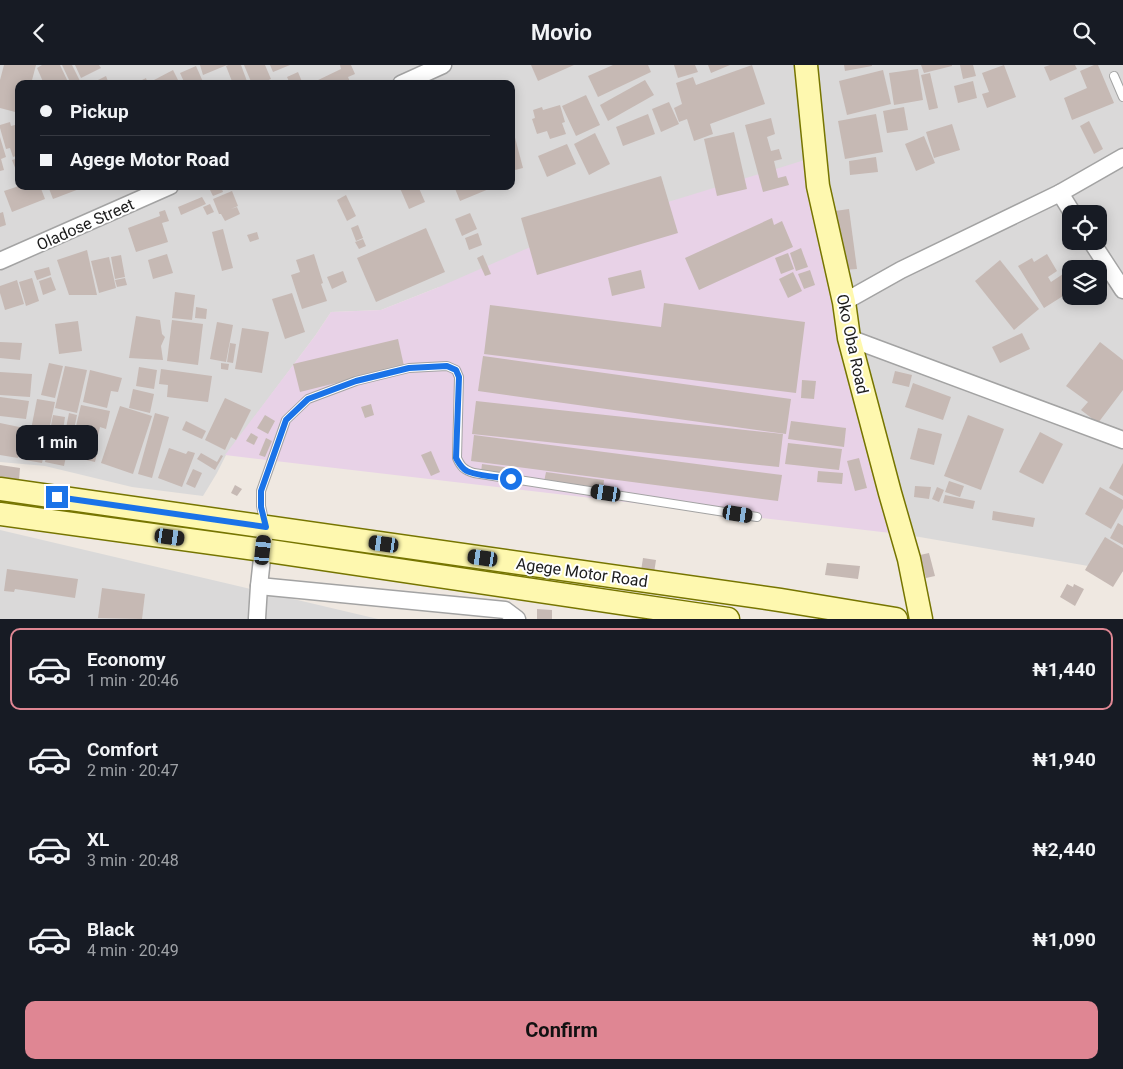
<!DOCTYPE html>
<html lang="en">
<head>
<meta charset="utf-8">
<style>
	body { margin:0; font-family:Roboto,sans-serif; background:#242831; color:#f1f3f6; height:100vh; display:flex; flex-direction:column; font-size:19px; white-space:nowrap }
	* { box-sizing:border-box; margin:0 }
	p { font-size:16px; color:#9ea1a6 }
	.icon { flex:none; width:28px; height:28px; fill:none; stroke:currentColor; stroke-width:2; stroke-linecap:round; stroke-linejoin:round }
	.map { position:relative; height:554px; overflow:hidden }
	.drawer { display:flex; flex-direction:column; background:#171b24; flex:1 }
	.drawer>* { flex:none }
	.hud { position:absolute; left:15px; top:15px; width:500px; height:110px; border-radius:10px; box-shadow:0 2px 12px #0003; display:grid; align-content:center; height:110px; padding:0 25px; background:#171b24 }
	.tools { position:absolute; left:1062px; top:140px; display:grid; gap:10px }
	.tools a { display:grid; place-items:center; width:45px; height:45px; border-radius:10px; background:#171b24; box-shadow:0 2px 12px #0003; font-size:25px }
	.end { position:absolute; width:22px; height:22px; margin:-11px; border:6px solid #1a73e8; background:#fff; box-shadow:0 0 0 2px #fff }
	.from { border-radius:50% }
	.bubble { position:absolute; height:35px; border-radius:10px; background:#171b24; box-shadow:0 2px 12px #0003; font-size:16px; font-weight:700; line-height:35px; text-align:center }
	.car { position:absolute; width:15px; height:30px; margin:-15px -8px; border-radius:6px; box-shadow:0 0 4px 1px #0007; background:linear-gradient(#222 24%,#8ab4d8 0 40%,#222 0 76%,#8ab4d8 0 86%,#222 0) }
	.hud b { display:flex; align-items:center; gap:18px; height:48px; font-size:19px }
	.hud b+b { border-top:1px solid #363941 }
	.hud i { width:12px; height:12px; background:#f1f3f6 }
	ul { padding:9px 0 0; list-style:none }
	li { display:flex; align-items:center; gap:15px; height:82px; margin:0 10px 8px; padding:0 15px; border:2px solid transparent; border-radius:10px }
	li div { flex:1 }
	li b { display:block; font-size:19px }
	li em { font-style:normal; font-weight:700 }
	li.on { border-color:#df8693 }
	li>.icon { width:45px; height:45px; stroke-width:1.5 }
	.cta { display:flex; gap:10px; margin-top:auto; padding:10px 25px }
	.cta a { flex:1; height:58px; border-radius:10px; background:#df8693; color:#111; font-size:20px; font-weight:700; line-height:58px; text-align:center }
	header { display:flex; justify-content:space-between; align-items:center; height:65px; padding:0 25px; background:#171b24; font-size:22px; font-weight:700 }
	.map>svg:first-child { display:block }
	.residential { fill:#dad9d9; fill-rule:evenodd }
	.industrial { fill:#e8d2e7 }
	.building { fill:#c6b9b4 }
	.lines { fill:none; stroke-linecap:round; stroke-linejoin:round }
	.lane-casing { stroke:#a3a3a3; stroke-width:10 }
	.street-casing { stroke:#a3a3a3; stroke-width:19 }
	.secondary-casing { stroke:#767500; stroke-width:25 }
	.lane { stroke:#fff; stroke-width:8 }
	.street { stroke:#fff; stroke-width:16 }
	.secondary { stroke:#fef8af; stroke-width:22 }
	.route { stroke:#1a73e8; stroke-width:6 }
	.labels { text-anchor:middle; stroke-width:4; stroke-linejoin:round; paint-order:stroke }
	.street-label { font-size:16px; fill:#1c1c1c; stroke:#fff }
</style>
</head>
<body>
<header><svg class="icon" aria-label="back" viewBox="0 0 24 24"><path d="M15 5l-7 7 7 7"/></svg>Movio<svg class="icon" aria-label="search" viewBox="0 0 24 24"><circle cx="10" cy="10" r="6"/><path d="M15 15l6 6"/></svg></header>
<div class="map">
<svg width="1123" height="554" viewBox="0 0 1123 554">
	<rect width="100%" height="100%" fill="#efe8e1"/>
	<g class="residential">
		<path d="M0,0H1123V507L908,470L439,222L381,245L331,247L315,271L226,390L217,408L203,431L132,422L45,401L0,397ZM19,19H511V121H19ZM1071,149H1099V176H1071ZM1071,204H1099V231H1071Z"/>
		<path d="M0,465L378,554H0Z"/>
	</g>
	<path class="industrial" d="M808,94L908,470L225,390L315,271L331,247L381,245L439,222L551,173Z"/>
	<g class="building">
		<path d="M4,0H36L31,19H19V48L0,43V15Z"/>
		<path d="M42,0H60L69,19H44L37,3Z"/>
		<path d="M62,0H72L80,16L71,19Z"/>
		<path d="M75,0H99L101,3L81,13Z"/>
		<path d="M200,0H227L203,10Z"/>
		<path d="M228,0H241L248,19H233L226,1Z"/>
		<path d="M244,0H265L271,14L259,19H252Z"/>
		<path d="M270,0H290L273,7Z"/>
		<path d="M340,0H351L355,9L348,12L351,19H315L314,17L341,4Z"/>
		<path d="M531,0H574L538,16Z"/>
		<path d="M613,0H648L651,7L598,32L588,11Z"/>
		<path d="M674,0H695L698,7L678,13Z"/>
		<path d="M708,0H730L711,8Z"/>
		<path d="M752,0L765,39L710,59L713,69L694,76L687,54L679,57L674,43L682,39L676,18L693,12L696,20Z"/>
		<path d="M844,0H872V1L845,6Z"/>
		<path d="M921,0H952V1L924,8Z"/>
		<path d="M960,0H973L976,11L963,14Z"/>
		<path d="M1004,0L1016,32L987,43L982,29L989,27L982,8Z"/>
		<path d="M1050,0H1075L1077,4L1050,16L1044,2Z"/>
		<path d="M1094,0H1098L1114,38L1072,55L1064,33L1087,23L1080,6Z"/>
		<path d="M196,1L204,19H185L180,8Z"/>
		<path d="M918,4L923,35L894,40L889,8Z"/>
		<path d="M173,5L180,19H156L154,15Z"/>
		<path d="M883,5L891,39L847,50L839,16Z"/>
		<path d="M298,7L303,19H290L287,12Z"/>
		<path d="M930,8L938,43L929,45L921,10Z"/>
		<path d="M106,11L109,19H90Z"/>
		<path d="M146,13L148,19H134Z"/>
		<path d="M645,15L654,30L608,56L600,40Z"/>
		<path d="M973,16L977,33L958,38L954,21Z"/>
		<path d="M586,30L600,60L576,71L562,41Z"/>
		<path d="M669,37L679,59L661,67L652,44Z"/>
		<path d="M560,40L565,57L562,58L566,69L550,74L547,66L537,69L532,54L535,53L533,45L542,42L543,45Z"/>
		<path d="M904,42L908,65L887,68L883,46Z"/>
		<path d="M648,49L655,69L623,81L616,62Z"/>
		<path d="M876,49L883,87L845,94L838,56Z"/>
		<path d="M771,53L775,69L767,72L771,86L779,84L782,94L774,96L778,113L786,111L789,120L763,127L745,60Z"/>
		<path d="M1089,56L1103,84L1094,89L1080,61Z"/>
		<path d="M10,57L11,61L19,59V90L13,92L10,83L6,84L0,63V60Z"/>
		<path d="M952,59L960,85L934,93L926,67Z"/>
		<path d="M513,65L523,103L511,106V66Z"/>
		<path d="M734,67L747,124L717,131L704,74Z"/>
		<path d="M595,68L610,99L589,110L574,79Z"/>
		<path d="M924,71L935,98L916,106L905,79Z"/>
		<path d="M0,72L6,92L1,94L4,105L0,106Z"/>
		<path d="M567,79L576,99L547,112L538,91Z"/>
		<path d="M876,92L878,107L850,110L849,96Z"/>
		<path d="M19,93V113L12,95Z"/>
		<path d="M661,111L678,168L537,210L521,153Z"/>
		<path d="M19,121H40L45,134L12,147L4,126Z"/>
		<path d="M48,121H87L53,134Z"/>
		<path d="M216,121H221L223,127L213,131L210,125L216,123Z"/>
		<path d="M399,121H418L425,137L409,144Z"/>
		<path d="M454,121H496L460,136Z"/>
		<path d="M232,126L238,141L231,144L237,142L240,149L225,156L221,149H219L213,134Z"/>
		<path d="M346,130L356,151L347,156L337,135Z"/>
		<path d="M202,132L206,139L181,150L178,142Z"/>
		<path d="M210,139L214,147L207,150L203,142Z"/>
		<path d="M849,144L857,204L843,205L835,146Z"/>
		<path d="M165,145L169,156L162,158L168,177L136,187L128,163L160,151L159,147Z"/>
		<path d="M3,147L6,160L0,162V148Z"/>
		<path d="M470,148L477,164L462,171L455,154Z"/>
		<path d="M772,153L774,160L782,156L793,182L699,225L685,193Z"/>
		<path d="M358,160L363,173L356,176L351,163Z"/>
		<path d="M426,163L445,207L376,237L357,193Z"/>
		<path d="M223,164L233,203L222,206L212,167Z"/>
		<path d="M257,167L259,174L250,177L247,170Z"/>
		<path d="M478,168L482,180L469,185L465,173Z"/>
		<path d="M363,174L366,181L359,184L355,177Z"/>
		<path d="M801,183L808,202L796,206L790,188Z"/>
		<path d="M87,185L97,230H69L57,195Z"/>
		<path d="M788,188L794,204L781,209L775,193Z"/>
		<path d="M167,189L173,208L153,214L148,195Z"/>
		<path d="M314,189L323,218L321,219L327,236L302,244L291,210L300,207L296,195Z"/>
		<path d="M1047,189L1057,206L1048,212L1051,217L1063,209L1071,222V226L1044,243L1018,201L1032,193L1034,197Z"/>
		<path d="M121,190L125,212L115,214L111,192Z"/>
		<path d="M483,190L491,209L485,211L477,193Z"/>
		<path d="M109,192L116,223L99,228L91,196Z"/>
		<path d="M1000,195L1039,244L1014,265L975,216Z"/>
		<path d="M49,202L51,210L37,215L34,206Z"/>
		<path d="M641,205L645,223L612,231L608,213Z"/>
		<path d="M810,205L815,220L804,224L798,209Z"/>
		<path d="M343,206L347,217L332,224L327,212Z"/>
		<path d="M793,207L802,226L788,233L779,214Z"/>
		<path d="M51,212L56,225L43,230L39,216Z"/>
		<path d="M32,213L39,236L26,241L19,217Z"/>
		<path d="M125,213L127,220L117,222L115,215Z"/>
		<path d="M17,215L24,239L5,245L0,228V221Z"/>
		<path d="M175,227L195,230L192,255L172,253Z"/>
		<path d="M292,228L305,267L285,274L272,234Z"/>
		<path d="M664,238L805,257L796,328L484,289L490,240L661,262Z"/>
		<path d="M196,242L207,244L206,254L195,253Z"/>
		<path d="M136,251L160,255L162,269L165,272L161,281L163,295L129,293Z"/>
		<path d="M172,255L203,259L198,300L167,296Z"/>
		<path d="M78,256L82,286L59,289L55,259Z"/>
		<path d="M217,257L233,260L226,297L210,294Z"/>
		<path d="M242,263L269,267L262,308L235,304Z"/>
		<path d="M1022,268L1030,284L1000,298L992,282Z"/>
		<path d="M398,274L404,301L300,327L293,299Z"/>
		<path d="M0,277L22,278L20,295L0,293Z"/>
		<path d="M1100,277L1123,295V325L1098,358L1081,345L1088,337L1066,321Z"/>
		<path d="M230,278L236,279L233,298L227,297Z"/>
		<path d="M483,291L791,334L786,369L478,326Z"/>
		<path d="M49,298L63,301L55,333L41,330Z"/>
		<path d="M221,298L229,299L228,305L221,304Z"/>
		<path d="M65,301L87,305L77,348L55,343Z"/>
		<path d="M139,302L157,305L154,324L136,321Z"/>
		<path d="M161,304L212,311L208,337L167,332L168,320L159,319Z"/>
		<path d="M90,305L122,313L118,327L111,326L107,343L83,337Z"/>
		<path d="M895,306L912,310L909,322L892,318Z"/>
		<path d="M0,307L32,309L30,332L0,330Z"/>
		<path d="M802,315L816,316L814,334L801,333Z"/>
		<path d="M913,318L951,332L943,355L905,342Z"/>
		<path d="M133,324L154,329L150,348L129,343Z"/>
		<path d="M0,332L29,336L26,354L0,351Z"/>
		<path d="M225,333L251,345L236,375L231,372L225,385L205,375Z"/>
		<path d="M37,334L55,337L42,398L25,395Z"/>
		<path d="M476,336L783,369L779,402L472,369Z"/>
		<path d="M371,339L374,350L365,353L361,342Z"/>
		<path d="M81,340L110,346L106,364L100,362L95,383L98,384L95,397L69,391Z"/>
		<path d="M120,341L152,351L133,409L101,398Z"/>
		<path d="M69,348L77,350L72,374L64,373Z"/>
		<path d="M155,348L169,352L152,413L138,409Z"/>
		<path d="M53,350L65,352L61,379L48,377Z"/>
		<path d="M265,350L275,356L268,369L257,363Z"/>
		<path d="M968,350L1004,364L981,425L944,411Z"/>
		<path d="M186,356L206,366L202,374L182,365Z"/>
		<path d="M791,356L846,363L844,382L788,374Z"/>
		<path d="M0,358L24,363L18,393L0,390Z"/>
		<path d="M918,363L942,369L934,400L910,394Z"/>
		<path d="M1040,367L1063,379L1043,419L1019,407Z"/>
		<path d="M251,368L258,372L254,380L246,376Z"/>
		<path d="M474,370L782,410L778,436L471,396Z"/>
		<path d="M266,373L272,376L265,392L259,390Z"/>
		<path d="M62,376L69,377L64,401L45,397L49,379L61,381Z"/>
		<path d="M788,378L842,384L839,405L785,399Z"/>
		<path d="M169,383L186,389L188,386L195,388L182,422L158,413Z"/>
		<path d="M431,386L440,407L431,411L421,390Z"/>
		<path d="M201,388L217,397L221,390L223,391L215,405L197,394Z"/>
		<path d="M859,393L867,423L855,426L847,396Z"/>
		<path d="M1123,398V431L1109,423Z"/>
		<path d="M482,399L511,403L510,410L481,407Z"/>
		<path d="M0,400L20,403L19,415L0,412Z"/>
		<path d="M193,404L202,408L195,423L186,419Z"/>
		<path d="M818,406L843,408L842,419L817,417Z"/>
		<path d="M546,407L604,415L603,425L544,417Z"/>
		<path d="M949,416L964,421L960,432L945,427Z"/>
		<path d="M235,420L242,424L237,431L231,428Z"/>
		<path d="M915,421L931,422L929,434L914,432Z"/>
		<path d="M937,422L944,425L939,437L932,434Z"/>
		<path d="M1100,422L1123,435V443L1111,464L1085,449Z"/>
		<path d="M945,430L975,436L973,444L943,438Z"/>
		<path d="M993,446L1035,453L1033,462L992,455Z"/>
		<path d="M1118,458L1123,461V480L1110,473Z"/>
		<path d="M1105,472L1123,483V506L1113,522L1085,505Z"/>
		<path d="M929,488L935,511L926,513L920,490Z"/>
		<path d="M643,493L656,495L654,508L641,506Z"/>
		<path d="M827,498L860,501L858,514L825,510Z"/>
		<path d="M7,504L78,514L75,533L15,524L14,527L4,526Z"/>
		<path d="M1067,519L1073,522L1074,519L1084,524L1075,541L1060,532Z"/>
		<path d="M102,523L145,529L142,554L98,553Z"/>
		<path d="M537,544L552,545V554H537Z"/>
	</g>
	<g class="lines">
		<defs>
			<g id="lane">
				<path d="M1114,11L1123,32"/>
				<path d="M265,460L261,441V426L286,355L308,334L356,316L409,303L447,301L456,305L459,312L457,393C461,402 464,405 474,408L757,452"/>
			</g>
			<g id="street">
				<path d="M401,19L443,0"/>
				<path d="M1060,128L1073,149"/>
				<path d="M1091,176L1123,225"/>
				<path d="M0,196L170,121"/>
				<path d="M844,237L901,205L1060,128L1123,92"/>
				<path d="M849,273L1123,375"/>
				<path d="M259,521L505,545L517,554"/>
				<path d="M257,553L259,521L264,475"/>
			</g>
			<g id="secondary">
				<path d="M806,0L818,121L844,237L849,273L890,428L909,494L921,554"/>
				<path d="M0,424L780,535L896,554"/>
				<path d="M0,449L263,485L728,554"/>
			</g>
		</defs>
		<use href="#lane" class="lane-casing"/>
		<use href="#street" class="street-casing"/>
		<use href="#secondary" class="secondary-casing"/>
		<use href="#lane" class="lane"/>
		<use href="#street" class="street"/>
		<use href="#secondary" class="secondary"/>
	</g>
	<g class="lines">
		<path class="route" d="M57,432L266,462L261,442V426L286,355L308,334L356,316L409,303L447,301L456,305L459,312L456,393C459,398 461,403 467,406C476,411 500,412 511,414"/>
	</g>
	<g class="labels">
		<g class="street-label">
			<text transform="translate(85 159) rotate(-24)" y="6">Oladose Street</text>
			<text transform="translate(853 279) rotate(78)" y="6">Oko Oba Road</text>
			<text transform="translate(582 507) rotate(8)" y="6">Agege Motor Road</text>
		</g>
	</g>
</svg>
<div class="tools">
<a><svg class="icon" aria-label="locate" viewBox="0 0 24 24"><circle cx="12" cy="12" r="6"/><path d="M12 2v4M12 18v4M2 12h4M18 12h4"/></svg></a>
<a><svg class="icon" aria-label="layers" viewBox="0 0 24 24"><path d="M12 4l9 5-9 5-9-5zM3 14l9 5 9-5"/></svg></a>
</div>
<i class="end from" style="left:511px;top:414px"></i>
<i class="end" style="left:57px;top:432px"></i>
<div class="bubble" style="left:16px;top:360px;width:82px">1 min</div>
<i class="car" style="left:606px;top:428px;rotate:279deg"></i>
<i class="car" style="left:738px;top:449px;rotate:99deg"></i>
<i class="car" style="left:170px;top:472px;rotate:98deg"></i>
<i class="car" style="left:384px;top:479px;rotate:278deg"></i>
<i class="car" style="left:263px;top:485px;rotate:6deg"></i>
<i class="car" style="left:483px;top:493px;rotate:278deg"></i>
<div class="hud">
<b><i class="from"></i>Pickup</b>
<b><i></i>Agege Motor Road</b>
</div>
</div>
<section class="drawer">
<ul>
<li class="on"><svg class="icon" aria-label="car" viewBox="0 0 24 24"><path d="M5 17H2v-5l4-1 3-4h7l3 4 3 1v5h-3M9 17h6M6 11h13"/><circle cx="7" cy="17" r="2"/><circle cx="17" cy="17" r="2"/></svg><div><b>Economy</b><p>1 min · 20:46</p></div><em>₦1,440</em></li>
<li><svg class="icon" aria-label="car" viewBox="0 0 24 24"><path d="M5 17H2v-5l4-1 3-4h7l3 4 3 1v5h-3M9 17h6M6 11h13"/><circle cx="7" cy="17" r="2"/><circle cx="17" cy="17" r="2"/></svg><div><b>Comfort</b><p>2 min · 20:47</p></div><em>₦1,940</em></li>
<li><svg class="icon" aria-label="car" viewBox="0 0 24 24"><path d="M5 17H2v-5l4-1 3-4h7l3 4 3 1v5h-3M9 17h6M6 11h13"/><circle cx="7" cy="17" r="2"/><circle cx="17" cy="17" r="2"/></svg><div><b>XL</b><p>3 min · 20:48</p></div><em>₦2,440</em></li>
<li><svg class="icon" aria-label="car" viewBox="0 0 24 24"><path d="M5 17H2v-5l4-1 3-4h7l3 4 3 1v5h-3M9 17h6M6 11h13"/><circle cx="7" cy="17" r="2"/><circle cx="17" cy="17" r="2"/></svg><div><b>Black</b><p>4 min · 20:49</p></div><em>₦1,090</em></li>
</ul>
<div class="cta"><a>Confirm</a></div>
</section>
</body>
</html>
